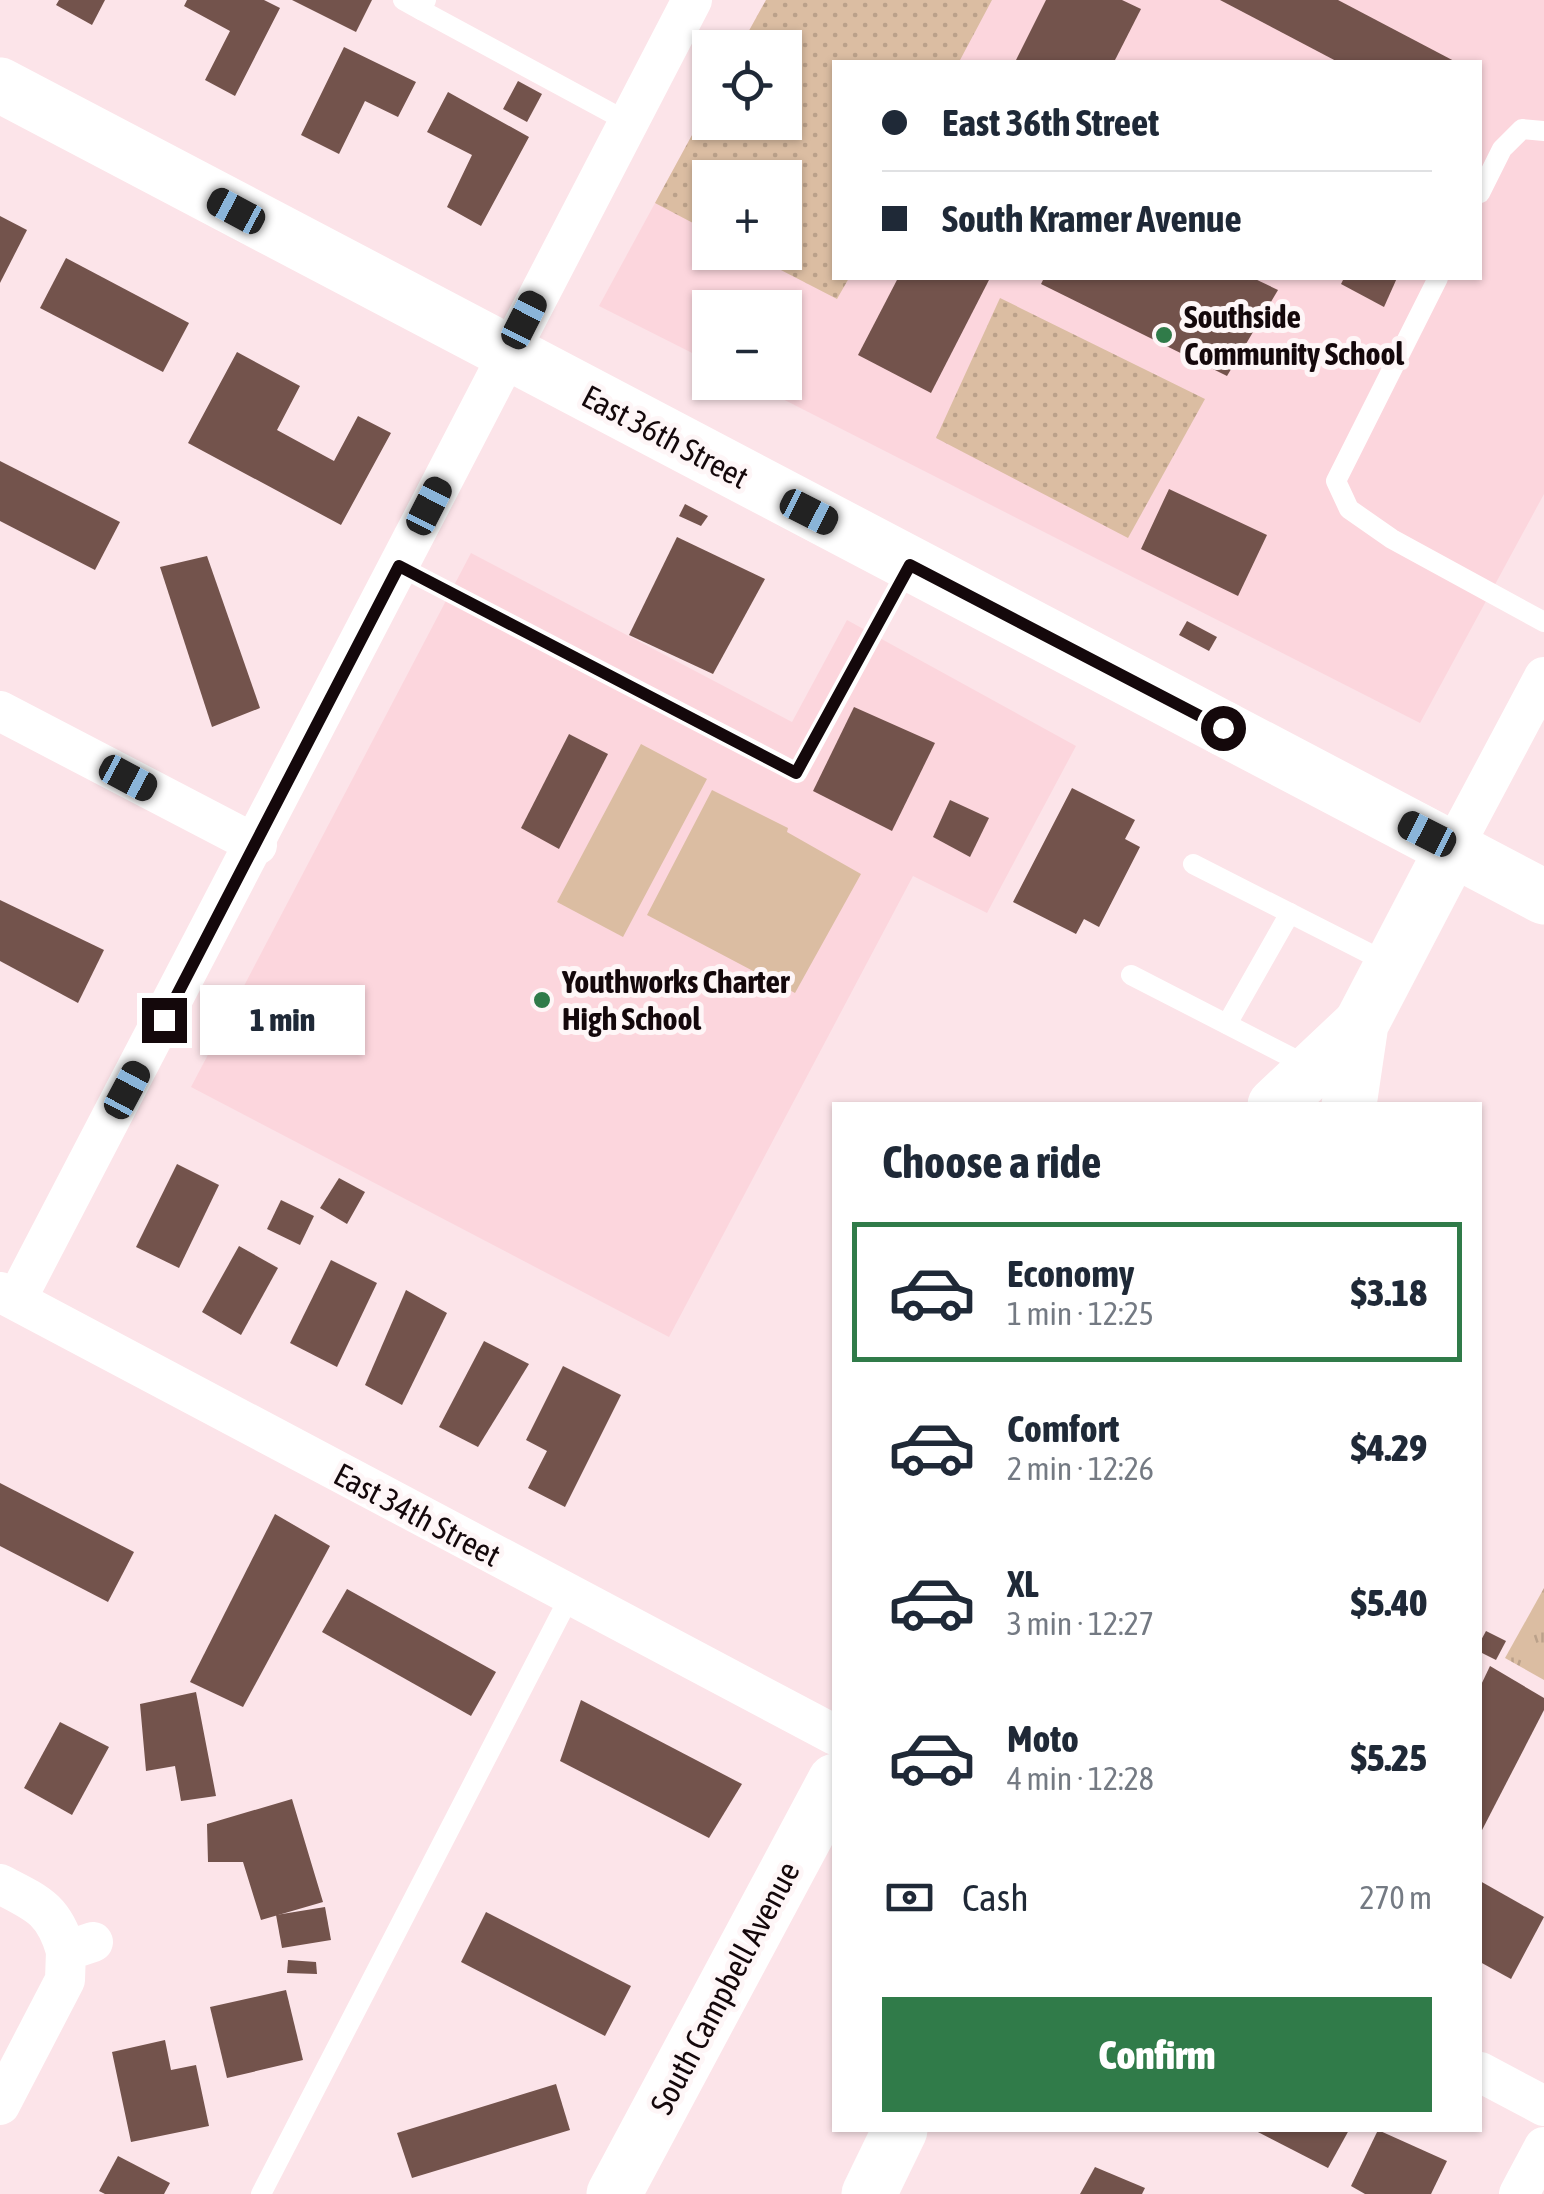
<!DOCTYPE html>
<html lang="en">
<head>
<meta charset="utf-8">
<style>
	body { margin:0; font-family:"Asap Condensed",sans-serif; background:#f2f2f3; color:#1f2937; height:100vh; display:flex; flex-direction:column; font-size:38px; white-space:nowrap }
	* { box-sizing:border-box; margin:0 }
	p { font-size:32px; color:#747a83 }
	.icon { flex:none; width:55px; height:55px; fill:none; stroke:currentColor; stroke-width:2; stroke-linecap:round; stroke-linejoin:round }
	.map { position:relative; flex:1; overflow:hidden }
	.drawer { position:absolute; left:832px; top:1102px; width:650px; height:1030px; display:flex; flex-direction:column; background:#fff; border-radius:0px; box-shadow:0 2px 8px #0004 }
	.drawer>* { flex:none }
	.banner { position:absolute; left:832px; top:60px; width:650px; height:220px; border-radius:0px; box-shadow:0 2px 8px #0004; display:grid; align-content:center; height:220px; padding:0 50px; background:#fff }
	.buttons { position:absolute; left:692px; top:30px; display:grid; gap:20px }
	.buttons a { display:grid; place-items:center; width:110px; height:110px; border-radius:0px; background:#fff; box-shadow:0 2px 8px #0004; font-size:50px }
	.end { position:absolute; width:45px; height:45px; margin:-22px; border:12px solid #14080b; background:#fff; box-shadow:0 0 0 5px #fff }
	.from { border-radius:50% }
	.bubble { position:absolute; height:70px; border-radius:0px; background:#fff; box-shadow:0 2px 8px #0004; font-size:32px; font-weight:800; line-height:70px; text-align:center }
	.car { position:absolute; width:30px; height:60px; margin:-30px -15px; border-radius:12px; box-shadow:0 0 8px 2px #0007; background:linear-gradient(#222 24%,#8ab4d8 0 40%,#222 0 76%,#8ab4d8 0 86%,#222 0) }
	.banner b { display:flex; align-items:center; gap:35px; height:95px; font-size:38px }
	.banner b+b { border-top:2px solid #e0e1e3 }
	.banner i { width:25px; height:25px; background:#1f2937 }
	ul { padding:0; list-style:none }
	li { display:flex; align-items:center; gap:30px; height:140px; margin:0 20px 15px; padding:0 30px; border:5px solid transparent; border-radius:0px }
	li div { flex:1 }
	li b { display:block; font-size:38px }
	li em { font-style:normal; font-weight:800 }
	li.current { border-color:#307b49 }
	li>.icon { width:90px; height:90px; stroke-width:1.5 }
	h2 { padding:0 50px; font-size:45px; line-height:120px }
	.pay { display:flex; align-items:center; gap:25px; height:110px; padding:0 50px; font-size:38px }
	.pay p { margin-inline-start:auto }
	.action { display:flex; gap:20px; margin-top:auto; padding:20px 50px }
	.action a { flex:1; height:115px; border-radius:0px; background:#307b49; color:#fff; font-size:40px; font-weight:800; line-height:115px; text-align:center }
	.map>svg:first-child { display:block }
	.built { fill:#fcd6dd; fill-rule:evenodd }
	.grass { fill:url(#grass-dots) }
	.park { fill:url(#park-tufts) }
	.pitch { fill:#dbbda2 }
	.building { fill:#73534c }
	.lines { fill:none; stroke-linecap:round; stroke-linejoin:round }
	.lane { stroke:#fff; stroke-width:20 }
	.street { stroke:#fff; stroke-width:40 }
	.secondary { stroke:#fff; stroke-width:55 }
	.route { stroke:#14080b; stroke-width:12 }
	.poi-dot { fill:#307b49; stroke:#fef6f7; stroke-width:4 }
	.labels { text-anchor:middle; stroke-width:10; stroke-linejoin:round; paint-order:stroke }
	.poi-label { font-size:32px; font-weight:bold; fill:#14080b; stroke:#fef6f7; text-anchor:start }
	.street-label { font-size:32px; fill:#14080b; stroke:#fef6f7 }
</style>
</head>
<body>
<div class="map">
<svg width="1544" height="2194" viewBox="0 0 1544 2194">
	<defs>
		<pattern id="grass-dots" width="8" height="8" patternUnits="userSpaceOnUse" patternTransform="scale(2.5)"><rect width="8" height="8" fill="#dbbda2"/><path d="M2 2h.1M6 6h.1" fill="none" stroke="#bba18a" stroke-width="1.8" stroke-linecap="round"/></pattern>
		<pattern id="park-tufts" width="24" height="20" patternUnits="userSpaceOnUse" patternTransform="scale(2.5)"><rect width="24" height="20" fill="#dbbda2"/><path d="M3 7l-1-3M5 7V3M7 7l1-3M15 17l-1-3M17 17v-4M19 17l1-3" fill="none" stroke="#bba18a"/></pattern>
	</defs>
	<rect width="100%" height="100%" fill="#fce4e9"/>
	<g class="built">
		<path d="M766,0H1544V494L1420,723L751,383L785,382V308H710V362L599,306L710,102V122H785V48L740,47ZM835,62H1480V278H835ZM710,178H785V252H710Z"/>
		<path d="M471,553L792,722L847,620L1076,746L987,913L913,876L669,1337L191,1087Z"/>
	</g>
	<g class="grass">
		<path d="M766,0H992L959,62H835V278H849L837,299L748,253L785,252V178H710V232L655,203L710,102V122H785V48L740,47Z"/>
		<path d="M1000,298L1205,399L1128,538L936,438Z"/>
	</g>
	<path class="park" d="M1544,1588V1680L1505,1658Z"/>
	<g class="pitch">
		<path d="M641,744L707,779L623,937L557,902Z"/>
		<path d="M712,790L788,828L787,832L861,874L795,993L647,915Z"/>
	</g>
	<g class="building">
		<path d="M59,0H105L92,25L56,5Z"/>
		<path d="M187,0H264L280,8L235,96L205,80L230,31L184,6Z"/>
		<path d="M292,0H372L356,32Z"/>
		<path d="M1046,0H1122L1141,9L1114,62H1015Z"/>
		<path d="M1220,0H1338L1456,62H1338Z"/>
		<path d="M344,47L416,82L398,117L365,101L339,154L301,135Z"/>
		<path d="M518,81L542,94L527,122L503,109Z"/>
		<path d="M448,92L529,137L481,226L447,207L472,155L427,132Z"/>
		<path d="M0,216L27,230L0,283Z"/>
		<path d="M66,258L189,323L163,372L40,308Z"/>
		<path d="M898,278H990L931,393L858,355Z"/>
		<path d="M1044,278H1253L1278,290L1227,376L1041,284Z"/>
		<path d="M1344,278H1397L1384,307L1341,284Z"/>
		<path d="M237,352L300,386L277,430L334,461L358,416L391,433L341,525L188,443Z"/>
		<path d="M0,461L120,522L95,570L0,521Z"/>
		<path d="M1169,489L1267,535L1238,596L1141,549Z"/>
		<path d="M685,504L708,516L701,526L679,516Z"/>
		<path d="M677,537L765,579L713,674L629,635Z"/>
		<path d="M207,556L260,708L212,727L160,567Z"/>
		<path d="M1187,621L1217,637L1209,651L1179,635Z"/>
		<path d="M854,707L935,743L892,831L813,791Z"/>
		<path d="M569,734L608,754L559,849L521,828Z"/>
		<path d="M1072,788L1135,820L1125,839L1140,847L1099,927L1084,919L1076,934L1013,902Z"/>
		<path d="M950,800L989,818L970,857L933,837Z"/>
		<path d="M0,900L104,950L78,1003L0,961Z"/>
		<path d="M177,1164L219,1185L179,1268L136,1247Z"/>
		<path d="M339,1178L365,1192L347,1224L320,1208Z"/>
		<path d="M281,1200L314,1216L300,1245L267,1229Z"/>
		<path d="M239,1246L278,1268L241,1335L202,1312Z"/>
		<path d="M331,1260L377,1283L337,1367L290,1343Z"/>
		<path d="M406,1290L447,1313L402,1405L365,1385Z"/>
		<path d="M484,1341L529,1364L478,1447L439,1427Z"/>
		<path d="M563,1366L621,1395L565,1507L528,1488L547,1451L526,1440Z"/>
		<path d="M0,1483L134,1552L108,1602L0,1546Z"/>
		<path d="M275,1514L330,1546L243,1707L190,1682Z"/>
		<path d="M347,1589L496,1672L471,1716L322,1632Z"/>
		<path d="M1486,1631L1506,1641L1496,1660L1480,1652V1642Z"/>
		<path d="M1490,1666L1544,1698V1710L1480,1834V1687Z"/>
		<path d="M196,1692L216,1796L181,1801L175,1766L146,1771L140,1704Z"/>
		<path d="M581,1700L742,1784L709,1838L560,1761Z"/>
		<path d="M60,1722L109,1747L72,1815L24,1788Z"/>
		<path d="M292,1799L323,1902L261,1920L243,1862H208L207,1824Z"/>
		<path d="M1480,1881L1544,1917L1511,1979L1480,1962Z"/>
		<path d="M325,1907L331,1940L282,1948L276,1915Z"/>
		<path d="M486,1912L631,1986L605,2036L461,1962Z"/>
		<path d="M288,1960L316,1962L317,1974L287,1973Z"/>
		<path d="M286,1990L303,2060L227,2078L210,2007Z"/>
		<path d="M165,2040L171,2070L196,2065L209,2126L131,2142L112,2052Z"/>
		<path d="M556,2084L570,2130L412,2178L397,2133Z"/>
		<path d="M1254,2130H1349L1328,2168Z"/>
		<path d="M1378,2130L1447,2161L1431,2194H1365L1351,2186Z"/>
		<path d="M118,2156L170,2183L164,2194H105L99,2191Z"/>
		<path d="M1095,2167L1145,2188L1142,2194H1080Z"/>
	</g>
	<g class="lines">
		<g class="lane">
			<path d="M403,0L421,10"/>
			<path d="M426,0L421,10L628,122"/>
			<path d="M1480,193L1502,149L1522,129L1544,131"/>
			<path d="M1438,278L1336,481L1349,509L1392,539L1544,622"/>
			<path d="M399,566L797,773L909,567"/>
			<path d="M1193,864L1390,964"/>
			<path d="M1131,975L1312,1068"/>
			<path d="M1227,1024L1290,913"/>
			<path d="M261,2194L570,1596"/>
		</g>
		<g class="street">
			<path d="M0,711L257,845"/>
			<path d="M1453,848L1544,677"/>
			<path d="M0,1292L835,1735"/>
			<path d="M16,1300C244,868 466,433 692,0"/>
			<path d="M0,1884C37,1903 54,1909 66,1951"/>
			<path d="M1480,2072L1544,2106"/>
			<path d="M0,2105L65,1980L66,1951L93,1942"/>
			<path d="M1519,2194L1544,2147"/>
		</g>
		<g class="secondary">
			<path d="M0,85L1544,897"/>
			<path d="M1275,1105L1361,1024"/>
			<path d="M1349,1105L1361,1024L1453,848"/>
			<path d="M614,2194L835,1781"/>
			<path d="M869,2194L900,2130"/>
		</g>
	</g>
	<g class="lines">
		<path class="route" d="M164,1020L399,566L796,773L910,565L1223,728"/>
	</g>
	<g class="poi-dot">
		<circle cx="1164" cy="335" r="10"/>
		<circle cx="542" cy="1000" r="10"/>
	</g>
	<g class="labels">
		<g class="poi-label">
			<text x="1184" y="328">Southside<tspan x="1184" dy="37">Community School</tspan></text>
			<text x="562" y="993">Youthworks Charter<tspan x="562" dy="37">High School</tspan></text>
		</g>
		<g class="street-label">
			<text transform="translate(665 437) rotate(28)" y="11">East 36th Street</text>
			<text transform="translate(417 1515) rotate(28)" y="11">East 34th Street</text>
			<text transform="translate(725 1988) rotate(-62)" y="11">South Campbell Avenue</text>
		</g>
	</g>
</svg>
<div class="buttons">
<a><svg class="icon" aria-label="locate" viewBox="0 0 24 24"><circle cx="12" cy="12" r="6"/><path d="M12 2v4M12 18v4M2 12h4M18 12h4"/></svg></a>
<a>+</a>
<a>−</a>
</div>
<i class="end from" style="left:1223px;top:728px"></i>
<i class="end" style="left:164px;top:1020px"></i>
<div class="bubble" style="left:200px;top:985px;width:165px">1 min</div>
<i class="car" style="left:236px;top:211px;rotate:298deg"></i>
<i class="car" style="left:524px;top:320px;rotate:27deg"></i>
<i class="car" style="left:429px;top:506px;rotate:27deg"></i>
<i class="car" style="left:809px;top:512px;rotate:117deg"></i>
<i class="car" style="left:128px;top:778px;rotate:118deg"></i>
<i class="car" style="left:1427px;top:834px;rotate:297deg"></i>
<i class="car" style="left:127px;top:1090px;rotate:28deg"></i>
<div class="banner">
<b><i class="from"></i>East 36th Street</b>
<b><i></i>South Kramer Avenue</b>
</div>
<section class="drawer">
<h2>Choose a ride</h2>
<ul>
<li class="current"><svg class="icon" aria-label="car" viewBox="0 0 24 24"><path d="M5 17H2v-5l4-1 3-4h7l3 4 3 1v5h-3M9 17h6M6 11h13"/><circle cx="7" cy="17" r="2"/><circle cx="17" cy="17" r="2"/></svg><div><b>Economy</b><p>1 min · 12:25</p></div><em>$3.18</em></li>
<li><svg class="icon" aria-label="car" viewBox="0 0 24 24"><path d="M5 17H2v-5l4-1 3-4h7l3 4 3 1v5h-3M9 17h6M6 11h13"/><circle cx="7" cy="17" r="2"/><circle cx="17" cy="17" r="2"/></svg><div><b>Comfort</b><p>2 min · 12:26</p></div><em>$4.29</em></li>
<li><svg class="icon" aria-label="car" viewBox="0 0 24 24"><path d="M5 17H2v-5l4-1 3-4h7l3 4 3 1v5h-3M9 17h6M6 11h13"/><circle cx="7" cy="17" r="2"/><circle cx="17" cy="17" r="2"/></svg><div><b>XL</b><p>3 min · 12:27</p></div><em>$5.40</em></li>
<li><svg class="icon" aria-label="car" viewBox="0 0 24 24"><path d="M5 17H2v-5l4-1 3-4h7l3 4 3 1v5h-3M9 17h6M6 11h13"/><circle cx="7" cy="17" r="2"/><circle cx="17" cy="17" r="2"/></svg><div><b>Moto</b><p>4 min · 12:28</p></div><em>$5.25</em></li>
</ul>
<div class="pay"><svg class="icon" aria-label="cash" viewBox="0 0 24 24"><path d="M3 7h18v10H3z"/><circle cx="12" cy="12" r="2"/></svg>Cash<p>270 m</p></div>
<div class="action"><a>Confirm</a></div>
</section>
</div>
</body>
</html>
